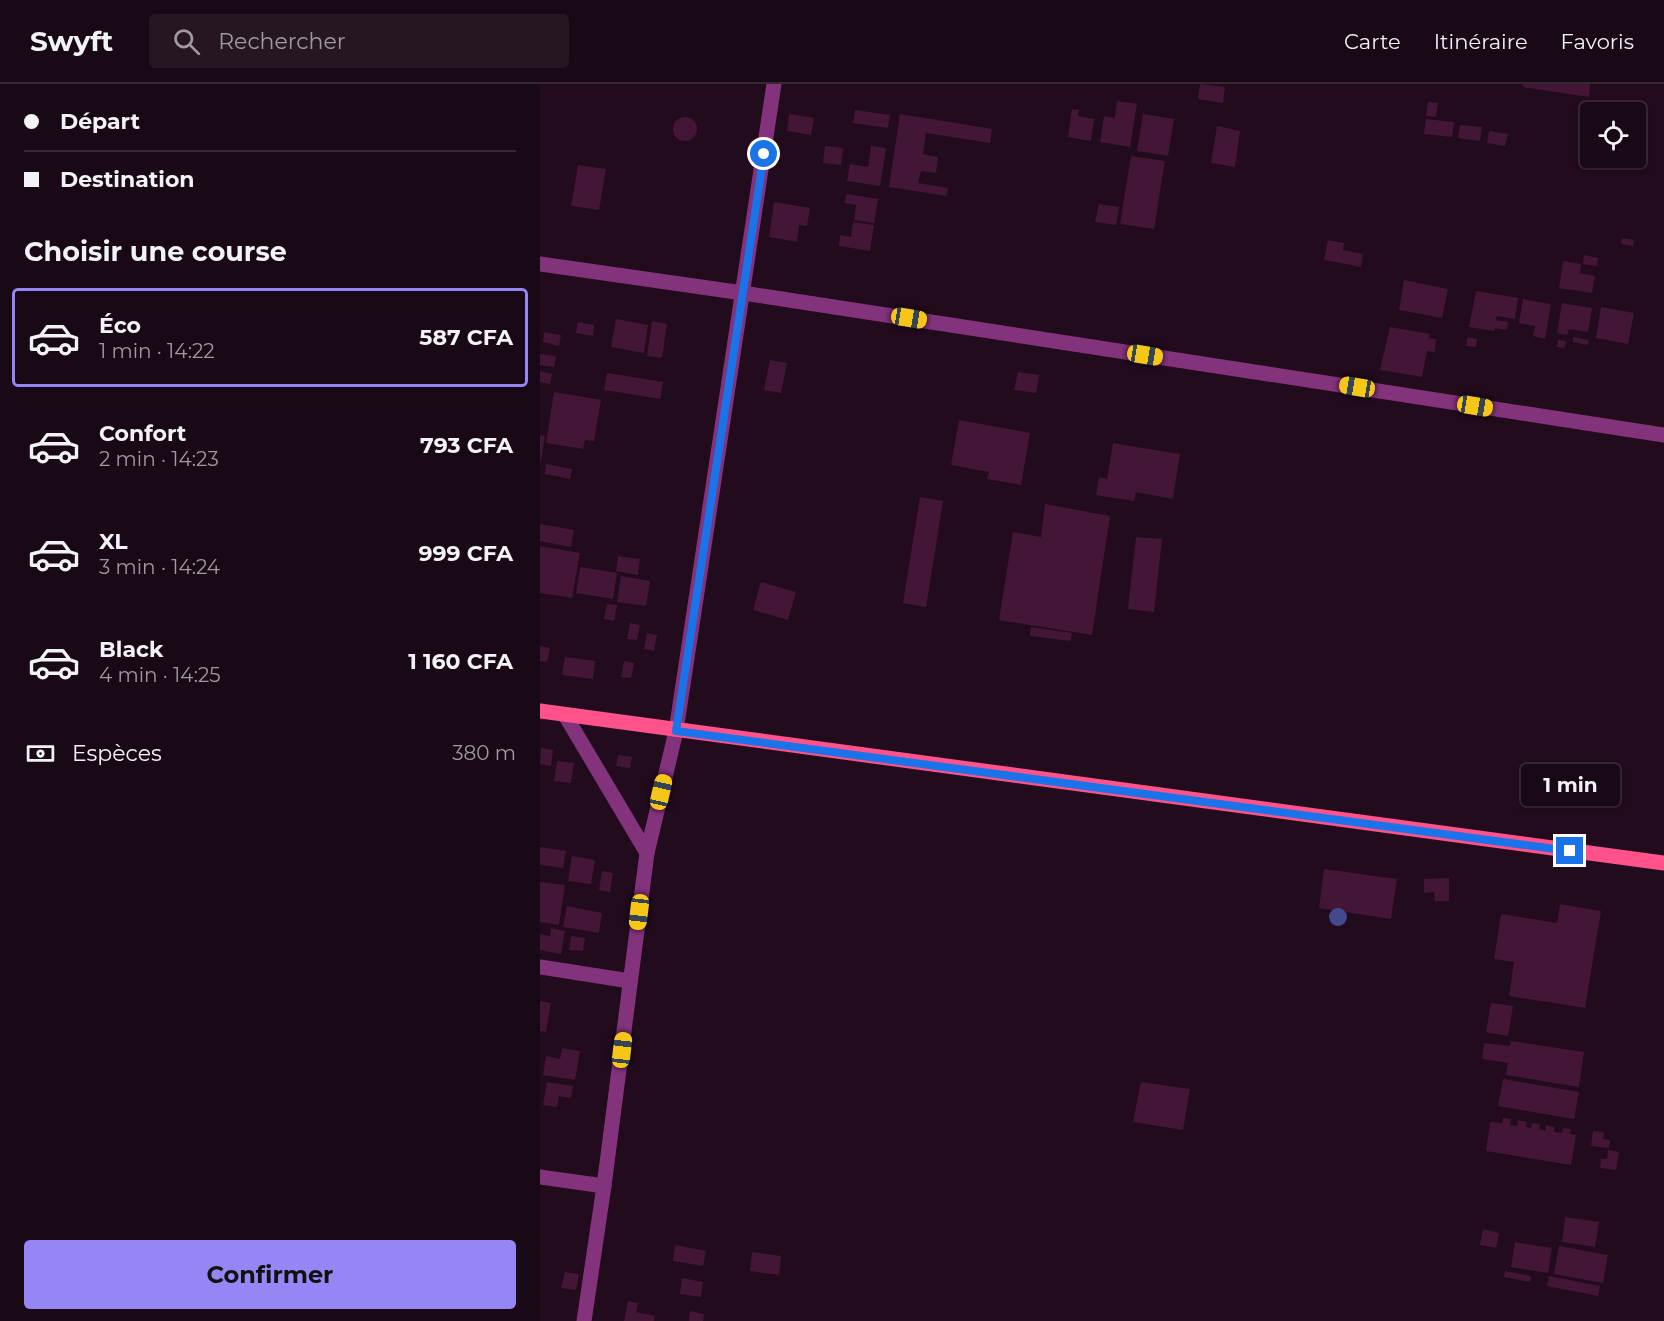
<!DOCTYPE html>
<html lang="fr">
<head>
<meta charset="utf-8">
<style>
	body { margin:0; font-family:Montserrat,sans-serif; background:#261622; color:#f1f3f6; height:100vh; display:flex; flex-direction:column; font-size:22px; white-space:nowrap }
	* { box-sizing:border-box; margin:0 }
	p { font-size:20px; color:#9f9aa0 }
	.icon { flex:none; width:33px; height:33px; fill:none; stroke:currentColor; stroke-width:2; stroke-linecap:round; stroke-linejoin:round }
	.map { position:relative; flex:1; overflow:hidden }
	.details { display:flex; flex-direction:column; background:#190815; width:540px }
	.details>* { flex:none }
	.top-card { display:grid; align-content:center; height:132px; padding:0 24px; background:#190815 }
	.tools { position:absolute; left:1040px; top:18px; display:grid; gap:12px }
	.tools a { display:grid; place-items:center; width:66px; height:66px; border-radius:6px; background:#190815; box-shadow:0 2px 4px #0004,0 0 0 2px #372934; font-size:30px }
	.end { position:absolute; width:27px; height:27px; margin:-14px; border:8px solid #1a73e8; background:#fff; box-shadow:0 0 0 3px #fff }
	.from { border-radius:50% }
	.bubble { position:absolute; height:42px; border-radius:6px; background:#190815; box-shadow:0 2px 4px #0004,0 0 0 2px #372934; font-size:20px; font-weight:700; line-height:42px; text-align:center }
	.car { position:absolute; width:18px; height:36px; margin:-18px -9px; border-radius:8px; box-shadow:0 0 4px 2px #0007; background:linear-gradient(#f5c518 24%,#345 0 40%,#f5c518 0 76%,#345 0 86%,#f5c518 0) }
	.top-card b { display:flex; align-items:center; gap:21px; height:57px; font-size:22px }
	.top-card b+b { border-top:2px solid #372934 }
	.top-card i { width:15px; height:15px; background:#f1f3f6 }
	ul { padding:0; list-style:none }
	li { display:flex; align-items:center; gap:18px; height:99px; margin:0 12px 9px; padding:0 12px; border:3px solid transparent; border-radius:6px }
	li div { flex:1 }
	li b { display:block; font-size:22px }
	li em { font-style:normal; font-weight:700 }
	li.on { border-color:#9586f6 }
	li>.icon { width:54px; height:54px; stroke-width:1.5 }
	h2 { padding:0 24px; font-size:27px; line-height:72px }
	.pay { display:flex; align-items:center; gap:15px; height:66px; padding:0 24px; font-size:22px }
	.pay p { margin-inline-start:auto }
	.action { display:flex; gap:12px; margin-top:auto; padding:12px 24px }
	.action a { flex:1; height:69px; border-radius:6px; background:#9586f6; color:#111; font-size:24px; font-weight:700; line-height:69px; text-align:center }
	header { display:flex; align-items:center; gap:36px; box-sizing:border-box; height:84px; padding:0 30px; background:#190815; border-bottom:2px solid #372934 }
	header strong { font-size:28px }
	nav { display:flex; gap:33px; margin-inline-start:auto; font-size:21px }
	.search { width:420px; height:54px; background:#261622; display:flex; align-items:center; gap:15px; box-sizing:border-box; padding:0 21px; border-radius:6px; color:#9f9aa0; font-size:22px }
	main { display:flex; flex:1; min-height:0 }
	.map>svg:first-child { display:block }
	.building { fill:#431638 }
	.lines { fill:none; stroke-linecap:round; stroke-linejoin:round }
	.minor { stroke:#83327c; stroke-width:15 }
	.major { stroke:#ff528a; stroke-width:15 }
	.tree { fill:#44498d }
	.route { stroke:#1a73e8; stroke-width:8 }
</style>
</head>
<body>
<header>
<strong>Swyft</strong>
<div class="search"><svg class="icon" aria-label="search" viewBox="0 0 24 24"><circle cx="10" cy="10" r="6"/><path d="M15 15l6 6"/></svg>Rechercher</div>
<nav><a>Carte</a><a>Itinéraire</a><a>Favoris</a></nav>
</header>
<main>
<section class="details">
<div class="top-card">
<b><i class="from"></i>Départ</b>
<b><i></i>Destination</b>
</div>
<h2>Choisir une course</h2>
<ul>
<li class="on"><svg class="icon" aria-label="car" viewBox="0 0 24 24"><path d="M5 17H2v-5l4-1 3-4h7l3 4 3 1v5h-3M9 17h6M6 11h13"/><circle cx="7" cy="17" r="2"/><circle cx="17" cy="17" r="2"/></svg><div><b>Éco</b><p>1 min · 14:22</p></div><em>587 CFA</em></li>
<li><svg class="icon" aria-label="car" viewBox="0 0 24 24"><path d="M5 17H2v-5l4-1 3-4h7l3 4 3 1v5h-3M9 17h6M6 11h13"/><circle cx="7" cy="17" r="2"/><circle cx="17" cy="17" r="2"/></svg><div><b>Confort</b><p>2 min · 14:23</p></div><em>793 CFA</em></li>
<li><svg class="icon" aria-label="car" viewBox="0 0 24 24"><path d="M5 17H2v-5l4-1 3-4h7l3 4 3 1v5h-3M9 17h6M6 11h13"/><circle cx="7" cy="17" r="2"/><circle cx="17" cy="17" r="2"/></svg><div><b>XL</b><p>3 min · 14:24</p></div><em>999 CFA</em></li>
<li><svg class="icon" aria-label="car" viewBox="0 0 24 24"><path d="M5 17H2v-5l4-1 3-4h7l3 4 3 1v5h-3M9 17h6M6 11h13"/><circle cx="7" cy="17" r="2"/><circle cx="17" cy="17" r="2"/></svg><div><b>Black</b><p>4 min · 14:25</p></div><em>1 160 CFA</em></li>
</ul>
<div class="pay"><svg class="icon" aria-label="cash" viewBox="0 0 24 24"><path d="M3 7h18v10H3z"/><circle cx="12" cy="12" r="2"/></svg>Espèces<p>380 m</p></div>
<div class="action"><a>Confirmer</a></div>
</section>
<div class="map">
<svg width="1124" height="1237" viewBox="0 0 1124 1237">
	<rect width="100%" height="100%" fill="#210b1c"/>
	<g class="building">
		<path d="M660,0L685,3L683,19L658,15Z"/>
		<path d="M983,0H1050L1049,13L983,3Z"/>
		<path d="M577,17L597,20L590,63L560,58L564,32L575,34Z"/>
		<path d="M888,18L898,19L896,33L886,32Z"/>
		<path d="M532,25L539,26L538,32L554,35L551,57L528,53Z"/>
		<path d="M315,26L350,31L348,44L313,39Z"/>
		<path d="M249,30L274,34L271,51L247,47Z"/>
		<path d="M360,30L452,45L450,59L386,49L383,70L398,73L396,89L381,87L378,99L408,104L406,112L349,103Z"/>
		<path d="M603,30L634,35L628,72L597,67Z"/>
		<circle cx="145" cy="45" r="12"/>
		<path d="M886,35L914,38L912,53L884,50Z"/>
		<path d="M920,41L942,43L940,57L918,54Z"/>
		<path d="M677,42L700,47L695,83L671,79Z"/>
		<path d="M949,47L968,50L965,62L947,59Z"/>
		<path d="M285,62L303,64L301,81L283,79Z"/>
		<path d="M331,62L346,64L340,102L307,97L310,80L328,83Z"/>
		<path d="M591,72L625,77L614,145L580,140Z"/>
		<path d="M38,81L66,85L59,126L31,122Z"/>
		<path d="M306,110L338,115L334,139L314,136L316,121L305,119Z"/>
		<path d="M234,118L270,124L267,142L259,141L257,158L229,153Z"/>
		<path d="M559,120L579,123L576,141L555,138Z"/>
		<path d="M313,138L334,141L330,167L299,162L300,151L311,153Z"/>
		<path d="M1082,154L1094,156L1093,162L1081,160Z"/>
		<path d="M788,156L804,159L803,166L823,170L821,183L784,176Z"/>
		<path d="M1044,171L1058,174L1057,182L1043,180Z"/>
		<path d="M1023,177L1041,180L1040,189L1055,192L1052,209L1019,204Z"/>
		<path d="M864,196L908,205L902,234L859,226Z"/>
		<path d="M936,207L978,214L975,235L957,232L956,236L968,238L967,246L955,244L954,247L929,243Z"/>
		<path d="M983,215L1011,220L1005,255L993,252L995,242L979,239Z"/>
		<path d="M1022,219L1052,224L1048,248L1029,245L1027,251L1017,249Z"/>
		<path d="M1061,223L1094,229L1088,260L1056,254Z"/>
		<path d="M76,235L108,241L104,269L71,263Z"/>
		<path d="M112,237L127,240L122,274L107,272Z"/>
		<path d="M38,238L54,241L53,252L36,249Z"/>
		<path d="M850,243L890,250L889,254L896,255L895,268L887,267L882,293L840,286Z"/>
		<path d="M4,248L21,251L19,262L3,258Z"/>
		<path d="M928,253L937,255L936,263L926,262Z"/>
		<path d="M1033,253L1049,256L1048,261L1033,258Z"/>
		<path d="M1018,256L1026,257L1025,264L1017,263Z"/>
		<path d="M0,270L16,272L14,283L0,281Z"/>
		<path d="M230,276L247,279L241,309L224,306Z"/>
		<path d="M0,287L12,290L10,300L0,298Z"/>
		<path d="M478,288L499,291L496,309L474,306Z"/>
		<path d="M67,289L123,298L120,315L64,306Z"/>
		<path d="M14,308L61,316L54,357L45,356L43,365L6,359Z"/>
		<path d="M419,336L490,349L481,401L447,395L449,388L411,381Z"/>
		<path d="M0,351L5,352L1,377H0Z"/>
		<path d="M573,359L640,370L633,415L596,408L594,417L556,411L559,393L567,395Z"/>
		<path d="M6,380L32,385L30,395L5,390Z"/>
		<path d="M380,413L403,417L386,523L363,519Z"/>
		<path d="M505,420L570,432L552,551L459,536L473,448L501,453Z"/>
		<path d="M0,440L34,446L31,463L0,457Z"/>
		<path d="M596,453L622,455L614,528L588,525Z"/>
		<path d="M0,462L40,469L32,514L0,509Z"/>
		<path d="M78,472L100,475L98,491L76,487Z"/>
		<path d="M40,483L77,489L73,515L36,509Z"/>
		<path d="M81,492L110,497L106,522L77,518Z"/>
		<path d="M221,498L256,508L248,536L213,526Z"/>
		<path d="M67,520L77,521L74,537L64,535Z"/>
		<path d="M90,539L100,541L97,556L87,555Z"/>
		<path d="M491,543L532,549L531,557L490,552Z"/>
		<path d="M107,549L117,551L114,567L104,565Z"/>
		<path d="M0,562L10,564L7,578L0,577Z"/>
		<path d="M25,573L55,577L53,595L22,591Z"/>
		<path d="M84,577L94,579L91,594L81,593Z"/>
		<path d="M1,664L13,666L11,682L0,680Z"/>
		<path d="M78,671L92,673L90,684L76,682Z"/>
		<path d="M17,677L34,679L31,699L14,697Z"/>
		<path d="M0,763L26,767L23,784L0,781Z"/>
		<path d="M32,772L55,776L51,800L28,797Z"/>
		<path d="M784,785L857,795L851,835L779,824Z"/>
		<path d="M62,787L73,789L70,808L59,806Z"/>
		<path d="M909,794V817H895L894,808L884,809V795Z"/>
		<path d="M0,798L25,801L19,841L0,838Z"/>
		<path d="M1020,820L1061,827L1045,924L969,912L974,878L954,875L961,830L1017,839Z"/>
		<path d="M27,822L62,829L59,849L23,843Z"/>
		<path d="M11,844L25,847L21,870L0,866V850L10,852Z"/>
		<path d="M31,852L45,854L43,867L29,866Z"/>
		<path d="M0,917L11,919L6,948L0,947Z"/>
		<path d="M951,919L973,922L968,952L946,948Z"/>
		<path d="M971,957L1044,968L1039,1003L966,991L968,979L942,975L944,959L970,962Z"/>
		<path d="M22,964L40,967L35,996L3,991L6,972L20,975Z"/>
		<path d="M963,995L1039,1008L1034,1035L958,1022Z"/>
		<path d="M7,998L33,1002L31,1014L19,1012L17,1023L3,1021Z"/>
		<path d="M601,998L650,1005L643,1046L593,1038Z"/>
		<path d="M963,1034L971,1035L970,1041L977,1042L978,1036L987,1038L986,1043L991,1044L992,1039L1000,1040L999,1045L1006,1047V1041L1015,1043L1014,1048L1022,1049L1023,1044L1031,1045L1030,1050L1036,1051L1031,1081L946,1067L950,1038L962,1039Z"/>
		<path d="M1053,1047L1064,1048L1063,1055L1070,1056L1069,1064L1051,1062Z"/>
		<path d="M1068,1066L1079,1068L1076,1086L1060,1084L1061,1075H1067Z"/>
		<path d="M1025,1133L1059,1138L1055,1163L1022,1158Z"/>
		<path d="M943,1145L959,1149L956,1164L940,1161Z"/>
		<path d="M975,1158L1012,1164L1008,1189L971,1183Z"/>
		<path d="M135,1161L166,1167L163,1182L133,1177Z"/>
		<path d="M1019,1162L1068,1171L1063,1199L1014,1190Z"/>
		<path d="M212,1168L241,1172L239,1191L210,1187Z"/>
		<path d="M965,1187L991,1192L990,1198L964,1193Z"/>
		<path d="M25,1188L39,1190L36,1206L21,1204Z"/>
		<path d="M1009,1192L1060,1202L1058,1212L1007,1202Z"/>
		<path d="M142,1194L163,1198L161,1213L140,1210Z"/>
		<path d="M88,1217L98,1219L96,1228L115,1232L114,1237H84Z"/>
		<path d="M150,1227L164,1230L163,1237H149Z"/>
	</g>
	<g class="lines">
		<g class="minor">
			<path d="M0,180L203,209L1124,351"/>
			<path d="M25,631L107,769"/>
			<path d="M0,883L90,897"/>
			<path d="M0,1093L64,1102"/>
			<path d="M44,1237L64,1102L107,769L136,647L234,0"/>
		</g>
		<path class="major" d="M0,627L1124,779"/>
	</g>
	<circle class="tree" cx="798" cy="833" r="9"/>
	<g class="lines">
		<path class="route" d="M224,70L136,647L1030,767"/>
	</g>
</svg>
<div class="tools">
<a><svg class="icon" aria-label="locate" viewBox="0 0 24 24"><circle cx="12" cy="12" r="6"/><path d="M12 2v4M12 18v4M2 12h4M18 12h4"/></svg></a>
</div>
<i class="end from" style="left:224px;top:70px"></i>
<i class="end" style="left:1030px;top:767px"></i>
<div class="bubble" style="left:981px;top:680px;width:99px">1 min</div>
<i class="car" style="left:369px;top:234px;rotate:99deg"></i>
<i class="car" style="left:605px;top:271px;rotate:99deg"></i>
<i class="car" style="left:817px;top:303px;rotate:279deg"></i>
<i class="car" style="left:935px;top:322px;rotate:99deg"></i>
<i class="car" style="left:121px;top:708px;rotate:13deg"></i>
<i class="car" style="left:99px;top:828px;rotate:187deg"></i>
<i class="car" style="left:82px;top:966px;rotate:7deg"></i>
</div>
</main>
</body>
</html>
